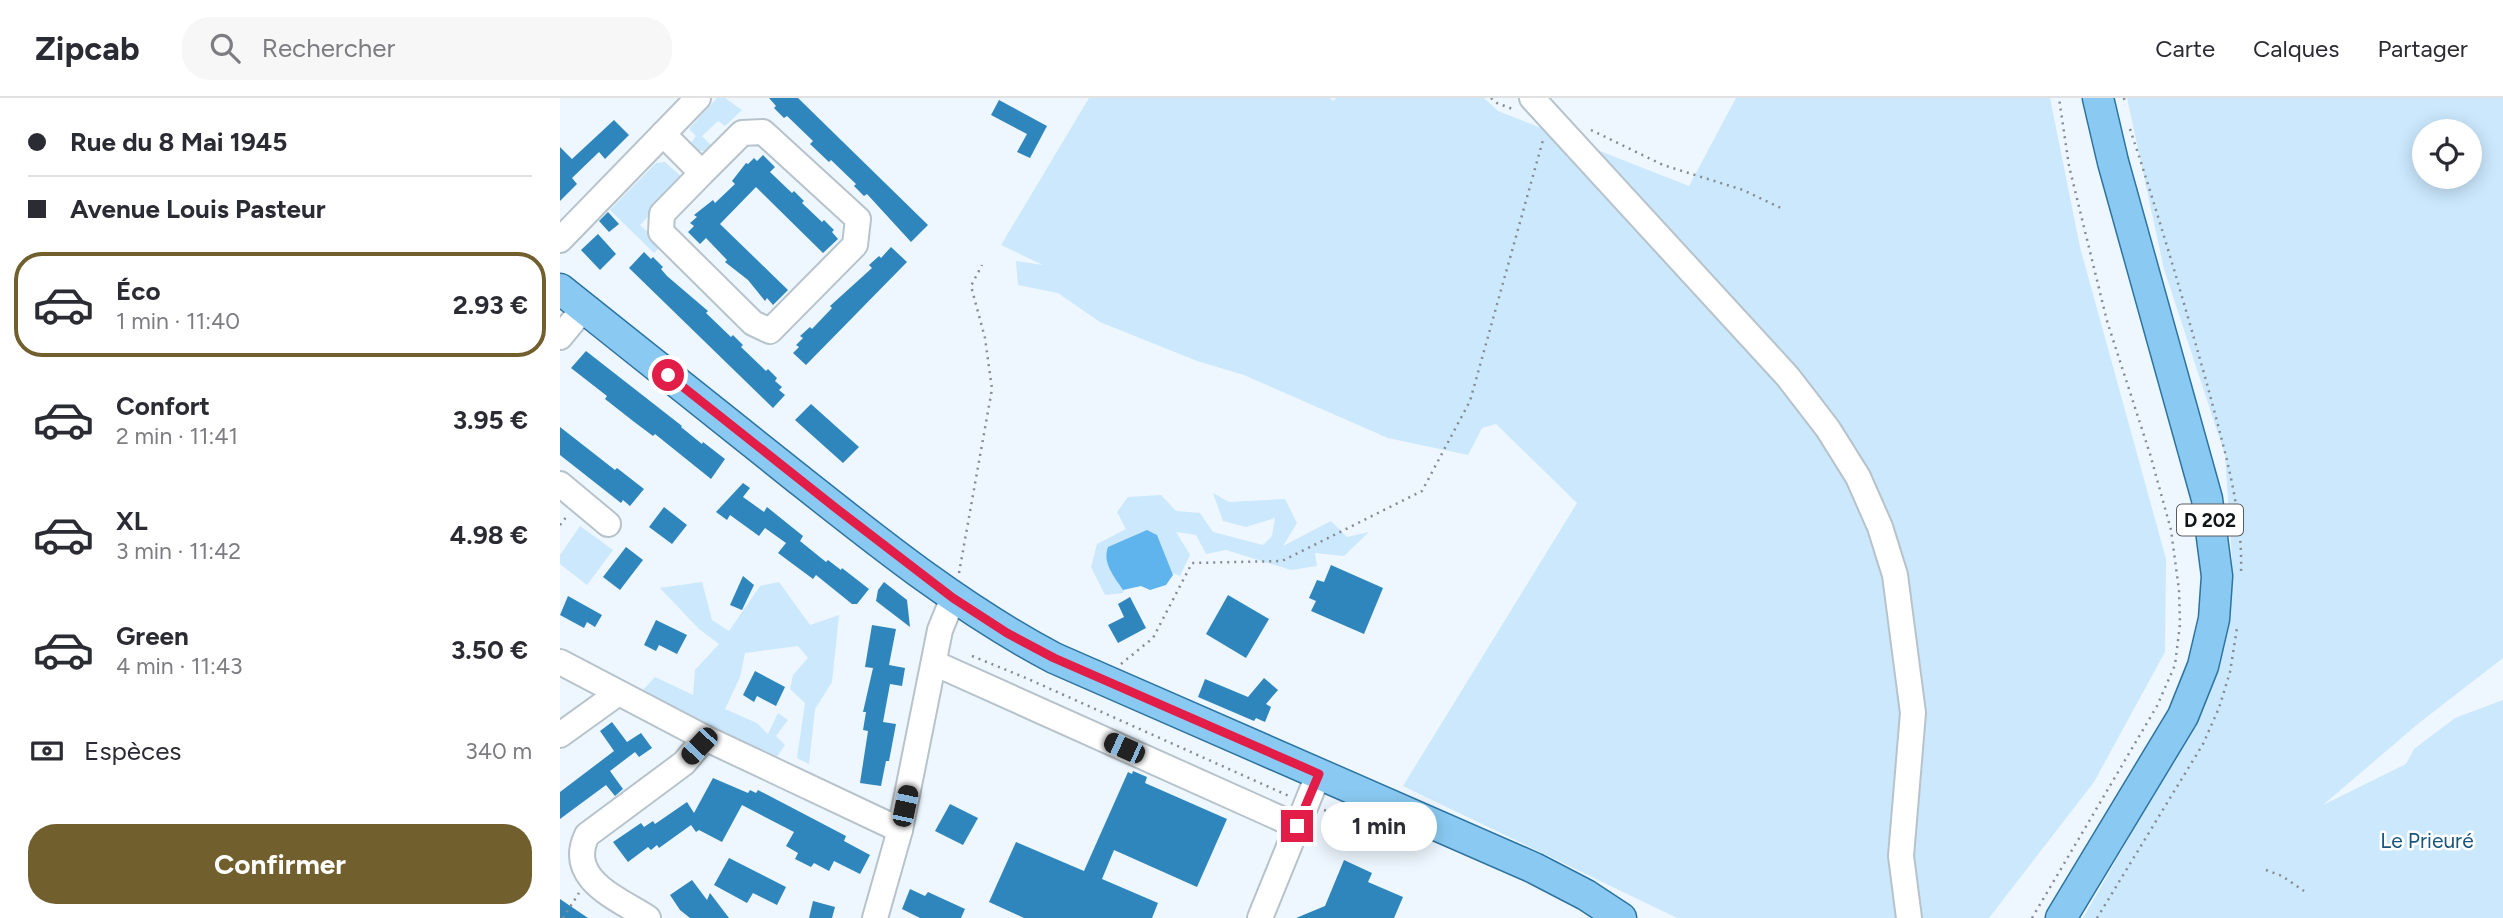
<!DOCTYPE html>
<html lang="fr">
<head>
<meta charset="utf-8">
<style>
	body { margin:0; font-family:Figtree,sans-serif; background:#f7f7f7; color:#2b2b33; height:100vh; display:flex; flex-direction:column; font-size:26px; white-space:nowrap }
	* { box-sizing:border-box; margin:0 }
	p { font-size:23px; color:#7c7c81 }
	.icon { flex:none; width:38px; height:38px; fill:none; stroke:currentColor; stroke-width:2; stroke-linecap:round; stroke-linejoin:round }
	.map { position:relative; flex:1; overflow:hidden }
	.side { display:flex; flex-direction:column; background:#fff; width:560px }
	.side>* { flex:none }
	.banner { display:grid; align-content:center; height:154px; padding:0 28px; background:#fff }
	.controls { position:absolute; left:1852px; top:21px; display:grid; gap:14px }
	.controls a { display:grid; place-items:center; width:70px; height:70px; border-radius:50%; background:#fff; box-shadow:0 4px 18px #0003; font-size:35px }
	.end { position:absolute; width:32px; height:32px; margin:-16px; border:9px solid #e11d48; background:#fff; box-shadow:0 0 0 4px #fff }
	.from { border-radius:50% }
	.bubble { position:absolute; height:49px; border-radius:24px; background:#fff; box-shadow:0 4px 18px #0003; font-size:23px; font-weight:700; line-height:49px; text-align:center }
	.car { position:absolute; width:21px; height:42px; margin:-21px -10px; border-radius:9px; box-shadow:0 0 5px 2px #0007; background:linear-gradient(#222 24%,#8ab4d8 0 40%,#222 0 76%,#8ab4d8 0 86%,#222 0) }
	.banner b { display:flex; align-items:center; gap:24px; height:66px; font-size:26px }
	.banner b+b { border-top:2px solid #e1e1e2 }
	.banner i { width:18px; height:18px; background:#2b2b33 }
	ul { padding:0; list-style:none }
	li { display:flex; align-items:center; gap:21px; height:105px; margin:0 14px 10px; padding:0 14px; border:4px solid transparent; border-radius:28px }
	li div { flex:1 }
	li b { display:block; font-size:26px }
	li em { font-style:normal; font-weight:700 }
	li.selected { border-color:#71602e }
	li>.icon { width:63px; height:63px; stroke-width:1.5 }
	.pay { display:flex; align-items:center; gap:18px; height:77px; padding:0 28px; font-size:26px }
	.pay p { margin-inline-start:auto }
	.primary-button { display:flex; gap:14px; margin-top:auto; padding:14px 28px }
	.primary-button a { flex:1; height:80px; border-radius:28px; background:#71602e; color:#fff; font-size:28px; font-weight:700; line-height:80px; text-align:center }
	header { display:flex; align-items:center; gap:42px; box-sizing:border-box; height:98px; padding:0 35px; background:#fff; border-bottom:2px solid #e1e1e2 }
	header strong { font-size:33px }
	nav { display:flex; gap:38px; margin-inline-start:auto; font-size:24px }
	.search { width:490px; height:63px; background:#f7f7f7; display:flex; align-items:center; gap:18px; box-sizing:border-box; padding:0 24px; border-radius:28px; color:#7c7c81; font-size:26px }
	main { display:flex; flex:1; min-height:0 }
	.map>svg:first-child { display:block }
	.green { fill:#cbe8fd; fill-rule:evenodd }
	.water { fill:#60b4ed }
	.building { fill:#2f86bd }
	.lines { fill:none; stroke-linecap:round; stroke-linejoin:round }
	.minor-casing { stroke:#b7c3cb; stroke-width:28 }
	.major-casing { stroke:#2d74a1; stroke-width:33 }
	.path { stroke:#858b91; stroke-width:2.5; stroke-dasharray:2 5; stroke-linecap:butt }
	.minor { stroke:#fff; stroke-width:24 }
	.major { stroke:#8acaf2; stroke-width:30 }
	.route { stroke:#e11d48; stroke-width:9 }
	.labels { text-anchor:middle; stroke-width:5; stroke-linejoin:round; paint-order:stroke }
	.shield { fill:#fff; stroke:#595c5e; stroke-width:2 }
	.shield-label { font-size:19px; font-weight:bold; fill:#121619 }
	.park-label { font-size:21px; fill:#18567d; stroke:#fff }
</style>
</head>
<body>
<header>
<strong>Zipcab</strong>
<div class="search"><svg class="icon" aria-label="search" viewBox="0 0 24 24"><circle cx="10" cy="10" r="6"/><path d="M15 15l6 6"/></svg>Rechercher</div>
<nav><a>Carte</a><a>Calques</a><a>Partager</a></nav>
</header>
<main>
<section class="side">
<div class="banner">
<b><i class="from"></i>Rue du 8 Mai 1945</b>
<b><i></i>Avenue Louis Pasteur</b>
</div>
<ul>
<li class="selected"><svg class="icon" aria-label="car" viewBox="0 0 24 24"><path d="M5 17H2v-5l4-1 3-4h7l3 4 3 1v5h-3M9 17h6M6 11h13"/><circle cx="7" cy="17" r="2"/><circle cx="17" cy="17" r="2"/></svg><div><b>Éco</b><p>1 min · 11:40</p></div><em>2.93 €</em></li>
<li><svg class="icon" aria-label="car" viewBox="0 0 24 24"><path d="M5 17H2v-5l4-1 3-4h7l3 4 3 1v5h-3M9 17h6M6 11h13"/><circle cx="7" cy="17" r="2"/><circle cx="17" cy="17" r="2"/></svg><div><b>Confort</b><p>2 min · 11:41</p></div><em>3.95 €</em></li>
<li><svg class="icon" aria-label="car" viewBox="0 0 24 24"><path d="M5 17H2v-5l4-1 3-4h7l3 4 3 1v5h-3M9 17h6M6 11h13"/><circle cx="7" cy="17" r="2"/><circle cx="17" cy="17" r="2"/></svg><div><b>XL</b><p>3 min · 11:42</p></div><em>4.98 €</em></li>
<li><svg class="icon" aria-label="car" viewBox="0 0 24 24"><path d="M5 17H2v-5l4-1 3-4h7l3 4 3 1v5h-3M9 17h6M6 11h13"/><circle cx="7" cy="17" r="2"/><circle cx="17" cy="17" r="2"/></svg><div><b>Green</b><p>4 min · 11:43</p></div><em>3.50 €</em></li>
</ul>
<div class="pay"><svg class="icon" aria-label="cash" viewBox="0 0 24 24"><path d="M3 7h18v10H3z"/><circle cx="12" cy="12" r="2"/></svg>Espèces<p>340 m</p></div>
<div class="primary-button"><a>Confirmer</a></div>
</section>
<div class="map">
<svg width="1943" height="820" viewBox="0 0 1943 820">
	<rect width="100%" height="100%" fill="#eef7ff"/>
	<g class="green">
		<path d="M157,0H165L182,12L165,28L158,23L142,38L152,48L147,53H137L131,45L136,38L129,31Z"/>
		<path d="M529,0H770L773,3L776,0H924L938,13L1129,88L1176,0H1490L1520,149L1606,461L1605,554L1534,684L1429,820H1117L843,688L1017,405L936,326L922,330L908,357L828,340L684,277L637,263L540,224L498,195L458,187L456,163L483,167L441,147Z"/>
		<path d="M1567,0H1943V560L1859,625L1763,707L1846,666L1854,651L1895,620L1943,602V820H1523L1566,745L1658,568L1672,462L1665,357L1604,171ZM1864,33H1909V79H1864Z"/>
		<path d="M105,64L124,81L80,127L102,147L94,155L50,112L96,65Z"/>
		<path d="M653,395L669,404L725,401L737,425L723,448L771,423L787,439L809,434L784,458L755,455L757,468L731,472L666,452L646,456L636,437L616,434L630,457L620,478L599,470L568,478L563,495L545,497L531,469L537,446L566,431L557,414L568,399L601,397L616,413L640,415L653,434L703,447L712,438L715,420L686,429L663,423Z"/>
		<path d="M20,428L53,452L27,487L0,466V457Z"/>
		<path d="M142,484L152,522L169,533L200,488L219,484L250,527L279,517L272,584L255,611L249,666L237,660L245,605L230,591L233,577L248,560L238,548L185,555L180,579L165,611L197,625L208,636L218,615L228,622L216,638L225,647L216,660L135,622L83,592L95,579L133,597L135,572L159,546L139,531L100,490Z"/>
	</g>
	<path class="water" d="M587,432L597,437L613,477L606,487L590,492L581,488L563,492C554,478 542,465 548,449Z"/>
	<g class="building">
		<path d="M209,0H238L368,127L351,144L307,96L304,98L294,88L296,86L271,62L269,64L250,46L253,43L227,18L224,20L214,10L216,8Z"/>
		<path d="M439,2L487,28L470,60L457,54L467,36L431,17Z"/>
		<path d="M54,22L69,37L45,61L39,54L12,80L17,86L0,103V49L12,61Z"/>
		<path d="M203,57L215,69L210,74L232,95L234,93L244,103L242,105L262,124L264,122L274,132L272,134L278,141L263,155L196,89L160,126L228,192L213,207L207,200L205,203L188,182L165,164L167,162L146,140L140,146L128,134L134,128L130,125L137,119L134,117L153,102L155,105L175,86L172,83L186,65L188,66L194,60L197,63Z"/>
		<path d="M48,114L59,126L49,134L39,123Z"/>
		<path d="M38,136L56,156L40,172L21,152Z"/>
		<path d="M331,149L347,164L246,267L233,255L239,249L236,247L243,240L240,238L250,229L252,231L272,210L270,208L312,170L309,167L319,158L321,160Z"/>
		<path d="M84,154L91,161L93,159L103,169L101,171L107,178L148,213L146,215L171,239L173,237L183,247L181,249L206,273L208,271L217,280L215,283L222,289L219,292L225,297L213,310L69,170Z"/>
		<path d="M26,253L122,328L121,329L142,346L143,344L165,361L151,381L95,336L93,338L73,323L45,301L47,298L11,270Z"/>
		<path d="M251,306L299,349L283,365L235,322Z"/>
		<path d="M0,329L55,372L57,370L84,391L70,408L63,402L61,405L0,357Z"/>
		<path d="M183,385L190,390L183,399L204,414L207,409L243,438L240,443L266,464L268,462L281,472L282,470L309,491L297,506H292L256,477L253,481L218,455L226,445L205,430L199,438L170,417L167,422L156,414Z"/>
		<path d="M104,409L127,427L112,446L89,429Z"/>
		<path d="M66,449L83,462L60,492L43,479Z"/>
		<path d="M771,467L823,490L804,536L751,513L756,503L749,500L757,482L764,484Z"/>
		<path d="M183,478L194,487L182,512L170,507Z"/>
		<path d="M324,484L347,502L350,529L316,503L318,492Z"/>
		<path d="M668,497L709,521L686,560L646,536Z"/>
		<path d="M8,498L42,517L35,529L27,524L24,530L0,517Z"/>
		<path d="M570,499L586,530L558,545L548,527L564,519L558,506Z"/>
		<path d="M96,522L127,537L117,556L99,547L96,553L84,547Z"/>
		<path d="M312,527L336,531L329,567L345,570L342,588L330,586L323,624L336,626L329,663H326L321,688L300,685L308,633L303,632L306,614H303L313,570L305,569Z"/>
		<path d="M195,573L225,589L216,608L197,598L194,604L183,597Z"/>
		<path d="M704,580L718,592L706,606L711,609L705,624L696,620L694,623L638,599L645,581L688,599Z"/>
		<path d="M52,624L67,644L81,635L92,650L79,659L75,654L50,673L63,691L55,698L46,687L0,721V694L54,653L40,633Z"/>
		<path d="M573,673L587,679L585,685L667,721L637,789L554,752L542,781L598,805L592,820H464L429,804L456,744L524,773L568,674L572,676Z"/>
		<path d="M153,680L188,695L190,692L196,695L198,692L286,738L284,743L310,757L300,776L274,763L269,773L254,765L251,769L235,761L238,755L226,748L234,734L182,707L162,744L139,732L136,734L131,727L99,750L97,747L91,752L88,749L68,764L53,744L81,725L84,729L93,723L95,726L127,704L134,715Z"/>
		<path d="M390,706L418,720L403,747L375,733Z"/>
		<path d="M169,760L226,789L217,807L193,795L187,805L154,787Z"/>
		<path d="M784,762L812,775L808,784L843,799L834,820H736L765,808Z"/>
		<path d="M132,782L147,802L150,795L169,820H130L120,812L110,797Z"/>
		<path d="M350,791L365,798L368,794L405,811L401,820H360L342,811Z"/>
		<path d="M0,801L28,820H0Z"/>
		<path d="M253,803L275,809L272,820H249Z"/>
	</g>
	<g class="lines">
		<defs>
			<g id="minor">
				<path d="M972,0L1228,279L1268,331L1298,379L1320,429L1335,477L1353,615L1341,758L1349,820"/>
				<path d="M103,36L142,75L182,35L203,34L298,121L295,147L210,233L193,225L101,134L102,116L142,75"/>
				<path d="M0,142L138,0"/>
				<path d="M0,239L24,210"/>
				<path d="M0,386L48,426"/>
				<path d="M0,564L145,640L340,732"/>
				<path d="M374,565L737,728"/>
				<path d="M0,637L57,596"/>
				<path d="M88,820C57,800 6,781 27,737L124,665L145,640"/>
				<path d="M315,820L340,732L380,532L393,500"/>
				<path d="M700,820L759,675"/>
			</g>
			<g id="major">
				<path d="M0,191C79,254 158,317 237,380C319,445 401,511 494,560L974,770L1026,797L1061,820"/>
				<path d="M1501,820L1623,618L1643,568L1654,521L1657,478L1647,401L1553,64L1538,0"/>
			</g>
		</defs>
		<use href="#minor" class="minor-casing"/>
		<use href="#major" class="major-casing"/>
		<g class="path">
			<path d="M931,0L937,5L955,12"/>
			<path d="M1564,0L1565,7"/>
			<path d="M1570,31C1598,115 1623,201 1647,286C1663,347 1683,411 1681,474"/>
			<path d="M1031,32L1103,67L1183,92L1223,111"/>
			<path d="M0,427L7,418"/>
			<path d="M399,475L432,291L425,240L411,188L422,167"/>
			<path d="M412,558L466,580L729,698"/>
			<path d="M561,566L593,540L632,465L722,463L862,393L910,303L983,42"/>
			<path d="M764,712L821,730"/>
			<path d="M1706,772L1722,778L1744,793"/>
			<path d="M3,820L19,795"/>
			<path d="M1472,820L1597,608L1615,567L1620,526L1619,492L1611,432L1590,356L1547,223L1509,68L1499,0"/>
			<path d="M1537,820L1643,646L1659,610L1670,574L1677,530"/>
		</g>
		<use href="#minor" class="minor"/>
		<use href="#major" class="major"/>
	</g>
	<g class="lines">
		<path class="route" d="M108,277L277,411L393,500L447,535L494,560L759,676L737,728"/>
	</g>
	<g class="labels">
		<rect class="shield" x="1617" y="406.5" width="66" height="31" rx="5"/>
		<g class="shield-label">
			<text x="1650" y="429">D 202</text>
		</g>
		<g class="park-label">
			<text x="1867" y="750">Le Prieuré</text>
		</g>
	</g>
</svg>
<div class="controls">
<a><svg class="icon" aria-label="locate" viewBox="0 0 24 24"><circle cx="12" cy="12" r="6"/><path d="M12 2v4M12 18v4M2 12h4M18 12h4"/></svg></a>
</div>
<i class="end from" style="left:108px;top:277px"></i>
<i class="end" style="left:737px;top:728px"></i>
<div class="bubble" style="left:761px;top:704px;width:116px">1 min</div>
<i class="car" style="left:139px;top:648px;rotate:223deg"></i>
<i class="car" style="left:564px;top:650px;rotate:294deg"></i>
<i class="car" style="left:345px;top:708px;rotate:12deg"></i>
</div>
</main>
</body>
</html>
